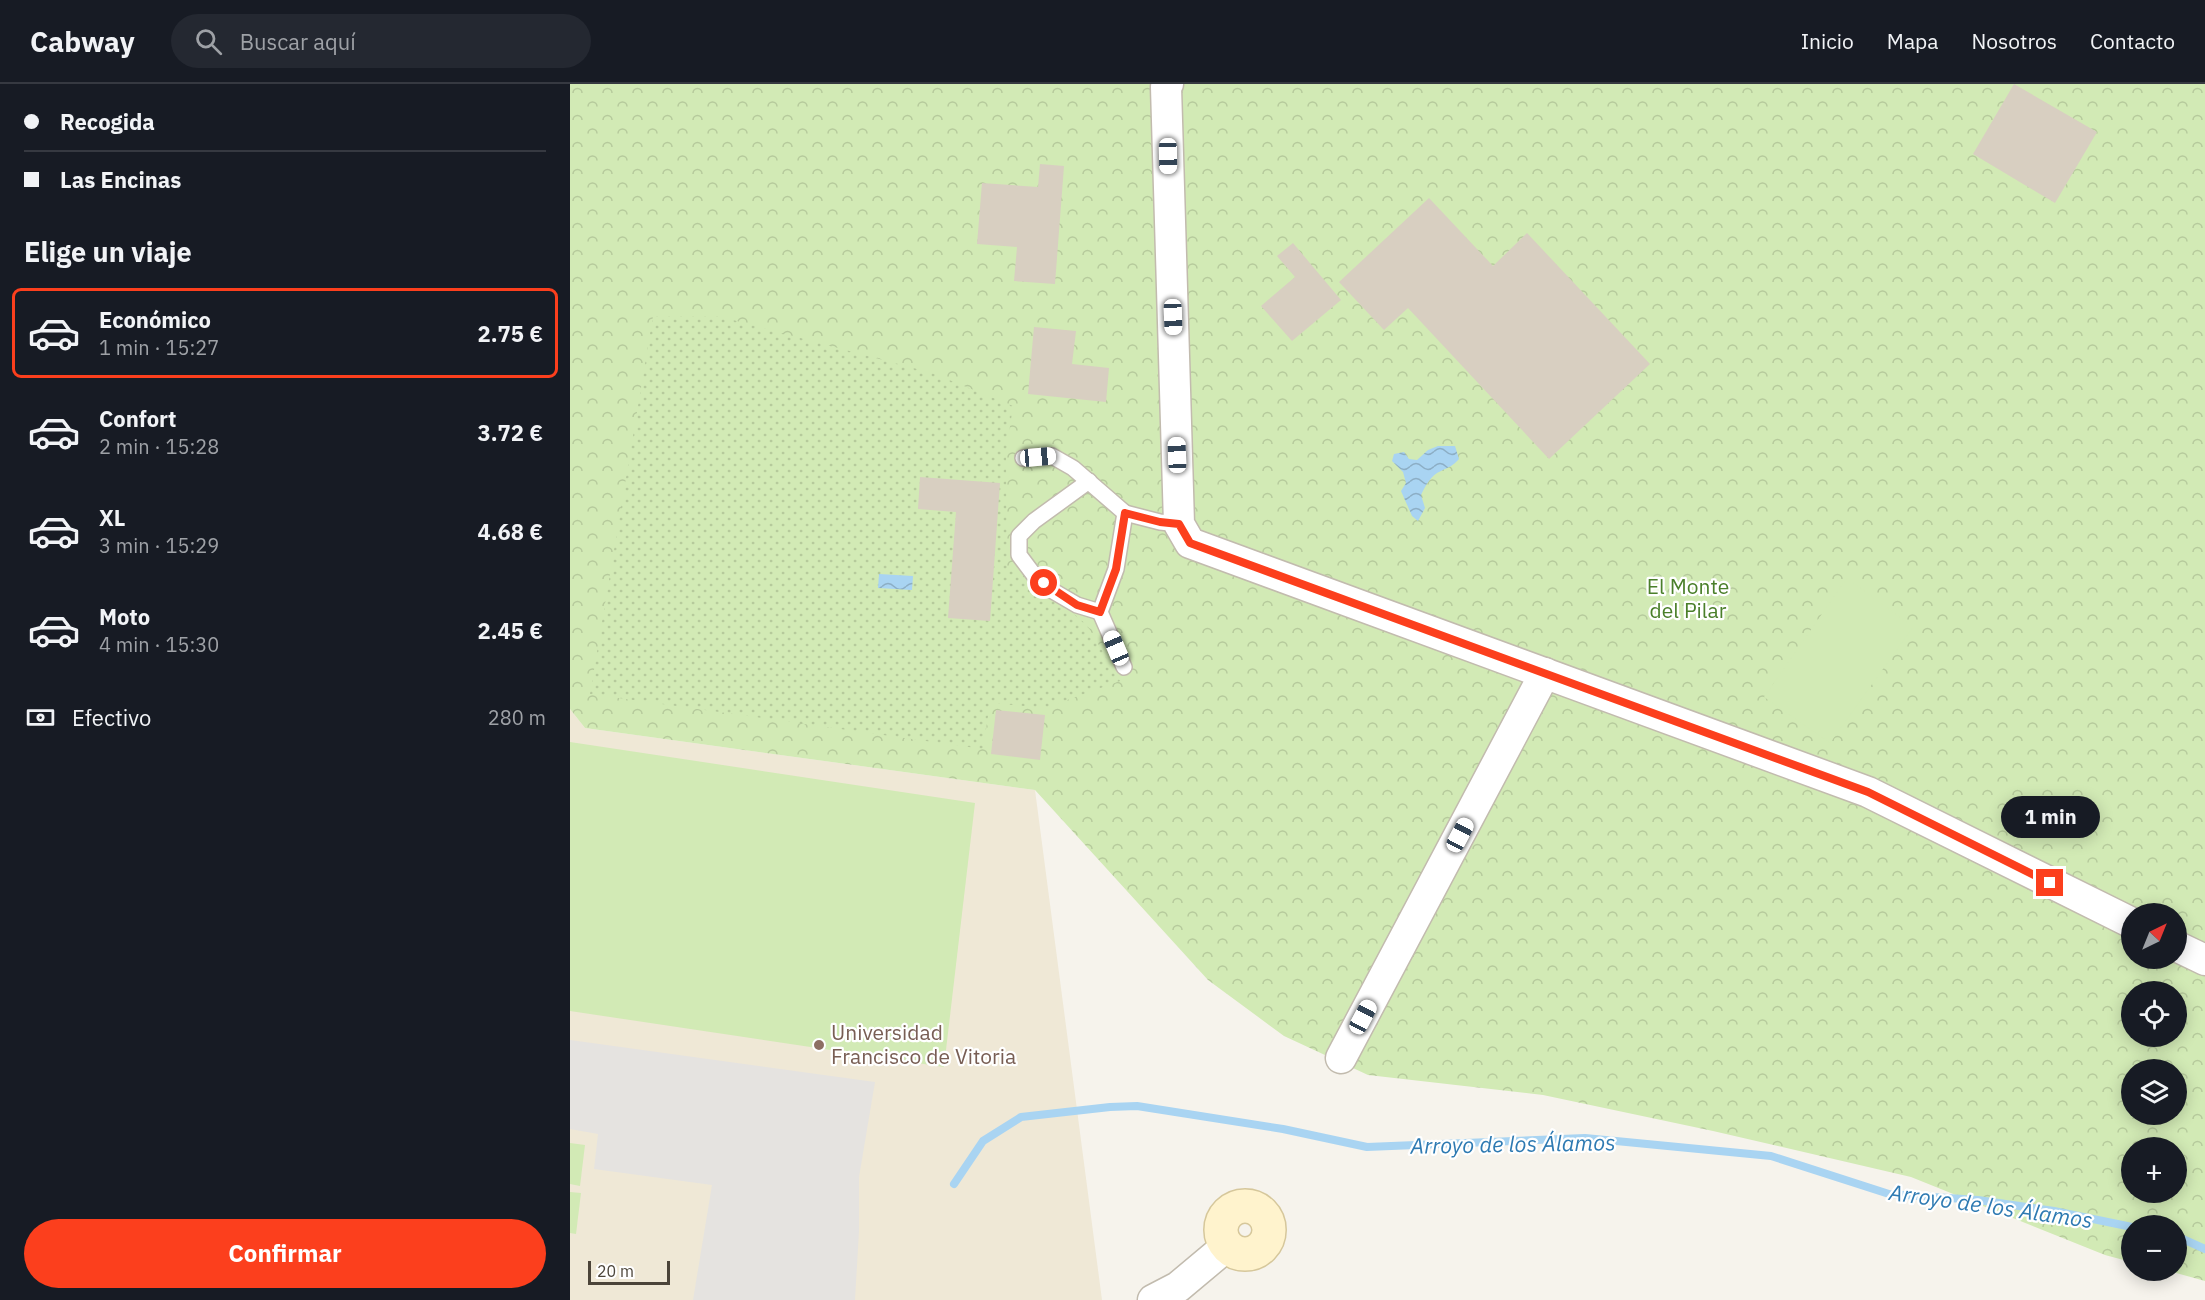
<!DOCTYPE html>
<html lang="es">
<head>
<meta charset="utf-8">
<style>
	body { margin:0; font-family:"IBM Plex Sans",sans-serif; background:#242831; color:#f1f3f6; height:100vh; display:flex; flex-direction:column; font-size:22px; white-space:nowrap }
	* { box-sizing:border-box; margin:0 }
	p { font-size:20px; color:#9ea1a6 }
	.icon { flex:none; width:33px; height:33px; fill:none; stroke:currentColor; stroke-width:2; stroke-linecap:round; stroke-linejoin:round }
	.map { position:relative; flex:1; overflow:hidden }
	.side { display:flex; flex-direction:column; background:#171b24; width:570px }
	.side>* { flex:none }
	.banner { display:grid; align-content:center; height:132px; padding:0 24px; background:#171b24 }
	.needle { width:39px; rotate:43deg }
	.buttons { position:absolute; left:1551px; top:819px; display:grid; gap:12px }
	.buttons a { display:grid; place-items:center; width:66px; height:66px; border-radius:50%; background:#171b24; box-shadow:0 3px 15px #0003; font-size:30px }
	.scale { position:absolute; left:18px; bottom:15px; width:82px; box-sizing:border-box; padding-left:6px; border:3px solid #4b4439; border-top:0; font-size:16px; line-height:21px; white-space:nowrap; color:#4b4439; -webkit-text-stroke:4px #fff; paint-order:stroke }
	.end { position:absolute; width:27px; height:27px; margin:-14px; border:8px solid #fc3f1d; background:#fff; box-shadow:0 0 0 3px #fff }
	.from { border-radius:50% }
	.bubble { position:absolute; height:42px; border-radius:21px; background:#171b24; box-shadow:0 3px 15px #0003; font-size:20px; font-weight:700; line-height:42px; text-align:center }
	.car { position:absolute; width:18px; height:36px; margin:-18px -9px; border-radius:8px; box-shadow:0 0 4px 2px #0007; background:linear-gradient(#fff 24%,#345 0 40%,#fff 0 76%,#345 0 86%,#fff 0) }
	.banner b { display:flex; align-items:center; gap:21px; height:57px; font-size:22px }
	.banner b+b { border-top:2px solid #363941 }
	.banner i { width:15px; height:15px; background:#f1f3f6 }
	ul { padding:0; list-style:none }
	li { display:flex; align-items:center; gap:18px; height:90px; margin:0 12px 9px; padding:0 12px; border:3px solid transparent; border-radius:9px }
	li div { flex:1 }
	li b { display:block; font-size:22px }
	li em { font-style:normal; font-weight:700 }
	li.on { border-color:#fc3f1d }
	li>.icon { width:54px; height:54px; stroke-width:1.5 }
	h2 { padding:0 24px; font-size:27px; line-height:72px }
	.pay { display:flex; align-items:center; gap:15px; height:66px; padding:0 24px; font-size:22px }
	.pay p { margin-inline-start:auto }
	.action { display:flex; gap:12px; margin-top:auto; padding:12px 24px }
	.action a { flex:1; height:69px; border-radius:36px; background:#fc3f1d; color:#fff; font-size:24px; font-weight:700; line-height:69px; text-align:center }
	header { display:flex; align-items:center; gap:36px; box-sizing:border-box; height:84px; padding:0 30px; background:#171b24; border-bottom:2px solid #363941 }
	header strong { font-size:28px }
	nav { display:flex; gap:33px; margin-inline-start:auto; font-size:21px }
	.search { width:420px; height:54px; background:#242831; display:flex; align-items:center; gap:15px; box-sizing:border-box; padding:0 21px; border-radius:33px; color:#9ea1a6; font-size:22px }
	main { display:flex; flex:1; min-height:0 }
	.map>svg:first-child { display:block }
	.education { fill:#efe8d6 }
	.forest { fill:url(#forest-crowns); fill-rule:evenodd }
	.park { fill:url(#park-dots) }
	.pitch { fill:#d2eab5 }
	.parking { fill:#e5e3e0 }
	.water { fill:url(#water-waves) }
	.lines { fill:none; stroke-linecap:round; stroke-linejoin:round }
	.stream { stroke:#a9d4f2; stroke-width:8 }
	.building { fill:#d8cfc1 }
	.lane-casing { stroke:#c2bbae; stroke-width:18 }
	.street-casing { stroke:#c2bbae; stroke-width:33 }
	.secondary-casing { stroke:#d6c79b; stroke-width:36 }
	.lane { stroke:#fff; stroke-width:15 }
	.street { stroke:#fff; stroke-width:30 }
	.secondary { stroke:#fff3cd; stroke-width:33 }
	.route { stroke:#fc3f1d; stroke-width:8 }
	.education-dot { fill:#8d6e63; stroke:#fff; stroke-width:2 }
	.labels { text-anchor:middle; stroke-width:4.5; stroke-linejoin:round; paint-order:stroke }
	.park-label { font-size:21px; fill:#4a7f2a; stroke:#fff }
	.education-label { font-size:21px; fill:#785e54; stroke:#fff; text-anchor:start }
	.water-label { font-size:22px; font-style:italic; fill:#2e7ab2; stroke:#fff }
</style>
</head>
<body>
<header>
<strong>Cabway</strong>
<div class="search"><svg class="icon" aria-label="search" viewBox="0 0 24 24"><circle cx="10" cy="10" r="6"/><path d="M15 15l6 6"/></svg>Buscar aquí</div>
<nav><a>Inicio</a><a>Mapa</a><a>Nosotros</a><a>Contacto</a></nav>
</header>
<main>
<section class="side">
<div class="banner">
<b><i class="from"></i>Recogida</b>
<b><i></i>Las Encinas</b>
</div>
<h2>Elige un viaje</h2>
<ul>
<li class="on"><svg class="icon" aria-label="car" viewBox="0 0 24 24"><path d="M5 17H2v-5l4-1 3-4h7l3 4 3 1v5h-3M9 17h6M6 11h13"/><circle cx="7" cy="17" r="2"/><circle cx="17" cy="17" r="2"/></svg><div><b>Económico</b><p>1 min · 15:27</p></div><em>2.75 €</em></li>
<li><svg class="icon" aria-label="car" viewBox="0 0 24 24"><path d="M5 17H2v-5l4-1 3-4h7l3 4 3 1v5h-3M9 17h6M6 11h13"/><circle cx="7" cy="17" r="2"/><circle cx="17" cy="17" r="2"/></svg><div><b>Confort</b><p>2 min · 15:28</p></div><em>3.72 €</em></li>
<li><svg class="icon" aria-label="car" viewBox="0 0 24 24"><path d="M5 17H2v-5l4-1 3-4h7l3 4 3 1v5h-3M9 17h6M6 11h13"/><circle cx="7" cy="17" r="2"/><circle cx="17" cy="17" r="2"/></svg><div><b>XL</b><p>3 min · 15:29</p></div><em>4.68 €</em></li>
<li><svg class="icon" aria-label="car" viewBox="0 0 24 24"><path d="M5 17H2v-5l4-1 3-4h7l3 4 3 1v5h-3M9 17h6M6 11h13"/><circle cx="7" cy="17" r="2"/><circle cx="17" cy="17" r="2"/></svg><div><b>Moto</b><p>4 min · 15:30</p></div><em>2.45 €</em></li>
</ul>
<div class="pay"><svg class="icon" aria-label="cash" viewBox="0 0 24 24"><path d="M3 7h18v10H3z"/><circle cx="12" cy="12" r="2"/></svg>Efectivo<p>280 m</p></div>
<div class="action"><a>Confirmar</a></div>
</section>
<div class="map">
<svg width="1635" height="1216" viewBox="0 0 1635 1216">
	<defs>
		<pattern id="forest-crowns" width="20" height="18" patternUnits="userSpaceOnUse" patternTransform="scale(1.5)"><rect width="20" height="18" fill="#d2eab5"/><path d="M2 6a3 3 0 1 1 6 0M12 15a3 3 0 1 1 6 0" fill="none" stroke="#b6ca9c"/></pattern>
		<pattern id="park-dots" width="8" height="8" patternUnits="userSpaceOnUse" patternTransform="scale(1.5)"><rect width="8" height="8" fill="#d2eab5"/><path d="M2 2h.1M6 6h.1" fill="none" stroke="#b6ca9c" stroke-width="1.8" stroke-linecap="round"/></pattern>
		<pattern id="water-waves" width="16" height="10" patternUnits="userSpaceOnUse" patternTransform="scale(1.5)"><rect width="16" height="10" fill="#a9d4f2"/><path d="M0 5q4-4 8 0t8 0" fill="none" stroke="#8caec5"/></pattern>
	</defs>
	<rect width="100%" height="100%" fill="#f6f3ec"/>
	<path class="education" d="M0,625L15,644L465,706L532,1216H0Z"/>
	<path class="forest" d="M0,0H1635V1197L1599,1187L1606,1186V1142H1562L1561,1178L1535,1171L1341,1093L1143,1047L973,1011L798,991L714,952L638,896L465,706L15,644L0,625ZM1562,830H1606V874H1562ZM1562,908H1606V952H1562ZM1562,986H1606V1030H1562ZM1562,1064H1606V1108H1562Z"/>
	<path class="park" d="M83,232H148L362,289L443,322L436,369L437,482L482,512L517,541L550,597L475,624L420,619L413,665L20,610Z"/>
	<g class="pitch">
		<path d="M1277,494L1343,543L1260,659L1194,613Z"/>
		<path d="M0,658L405,719L374,983L0,927Z"/>
		<path d="M0,1059L15,1061L10,1102L0,1100Z"/>
		<path d="M0,1108L11,1109L6,1150L0,1149Z"/>
	</g>
	<path class="parking" d="M0,956L305,998L289,1093V1147L285,1216H123L142,1101L24,1085L28,1050L0,1045Z"/>
	<g class="water">
		<path d="M868,362H885L889,375C883,382 879,383 871,387C861,391 856,401 851,411L855,424L848,437L842,432L831,407L836,399L833,388L822,377L824,370L834,368L839,375L847,376L858,366Z"/>
		<path d="M309,490L343,492L342,506L308,504Z"/>
	</g>
	<g class="lines">
		<g class="stream">
			<path d="M384,1100L413,1057L451,1033L540,1023L567,1022L713,1045L797,1063L1015,1054L1201,1072L1319,1110L1408,1116L1484,1127L1562,1143"/>
			<path d="M1606,1152L1635,1165"/>
		</g>
	</g>
	<g class="building">
		<path d="M1444,0L1527,48L1485,119L1403,70Z"/>
		<path d="M470,80L494,82L485,200L444,197L447,163L407,160L412,99L468,103Z"/>
		<path d="M859,114L923,182L957,149L1080,280L979,375L838,224L814,246L769,198Z"/>
		<path d="M723,159L771,216L722,257L691,222L725,193L707,172Z"/>
		<path d="M464,243L506,247L502,280L539,284L536,318L458,310Z"/>
		<path d="M350,393L430,399L420,537L378,534L386,428L348,425Z"/>
		<path d="M426,626L475,631L470,676L421,670Z"/>
	</g>
	<g class="lines">
		<defs>
			<g id="lane">
				<path d="M453,374L482,372L503,384L555,429L546,485L530,528L554,583"/>
				<path d="M519,397L464,437L449,452V471L464,491L483,507L507,521L530,528"/>
				<path d="M555,429L590,438L609,440"/>
			</g>
			<g id="street">
				<path d="M598,0L596,3L609,440L620,459L1298,708L1562,839"/>
				<path d="M1606,862L1635,876"/>
				<path d="M771,974L975,589"/>
				<path d="M583,1216L608,1203L657,1162"/>
			</g>
			<circle id="secondary" cx="675" cy="1146" r="24"/>
		</defs>
		<use href="#lane" class="lane-casing"/>
		<use href="#street" class="street-casing"/>
		<use href="#secondary" class="secondary-casing"/>
		<use href="#lane" class="lane"/>
		<use href="#street" class="street"/>
		<use href="#secondary" class="secondary"/>
	</g>
	<g class="lines">
		<path class="route" d="M474,499L507,521L530,528L546,485L555,429L590,438L609,440L620,459L1298,708L1480,799"/>
	</g>
	<circle class="education-dot" cx="249" cy="961" r="6"/>
	<g class="labels">
		<g class="park-label">
			<text x="1118" y="510">El Monte<tspan x="1118" dy="24">del Pilar</tspan></text>
		</g>
		<g class="education-label">
			<text x="261" y="956">Universidad<tspan x="261" dy="24">Francisco de Vitoria</tspan></text>
		</g>
		<g class="water-label">
			<text transform="translate(943 1060) rotate(-1)" y="8">Arroyo de los Álamos</text>
			<text transform="translate(1421 1122) rotate(8)" y="8">Arroyo de los Álamos</text>
		</g>
	</g>
</svg>
<div class="buttons">
<a><svg class="needle" viewBox="-14 -14 28 28"><path d="M0-13l5 13h-10z" fill="#e53935"/><path d="M0 13l5-13h-10z" fill="#9ea1a6"/></svg></a>
<a><svg class="icon" aria-label="locate" viewBox="0 0 24 24"><circle cx="12" cy="12" r="6"/><path d="M12 2v4M12 18v4M2 12h4M18 12h4"/></svg></a>
<a><svg class="icon" aria-label="layers" viewBox="0 0 24 24"><path d="M12 4l9 5-9 5-9-5zM3 14l9 5 9-5"/></svg></a>
<a>+</a>
<a>−</a>
</div>
<div class="scale">20 m</div>
<i class="end from" style="left:474px;top:499px"></i>
<i class="end" style="left:1480px;top:799px"></i>
<div class="bubble" style="left:1431px;top:712px;width:99px">1 min</div>
<i class="car" style="left:598px;top:72px;rotate:179deg"></i>
<i class="car" style="left:603px;top:233px;rotate:178deg"></i>
<i class="car" style="left:607px;top:371px;rotate:358deg"></i>
<i class="car" style="left:468px;top:373px;rotate:85deg"></i>
<i class="car" style="left:546px;top:564px;rotate:337deg"></i>
<i class="car" style="left:890px;top:751px;rotate:28deg"></i>
<i class="car" style="left:793px;top:933px;rotate:28deg"></i>
</div>
</main>
</body>
</html>
